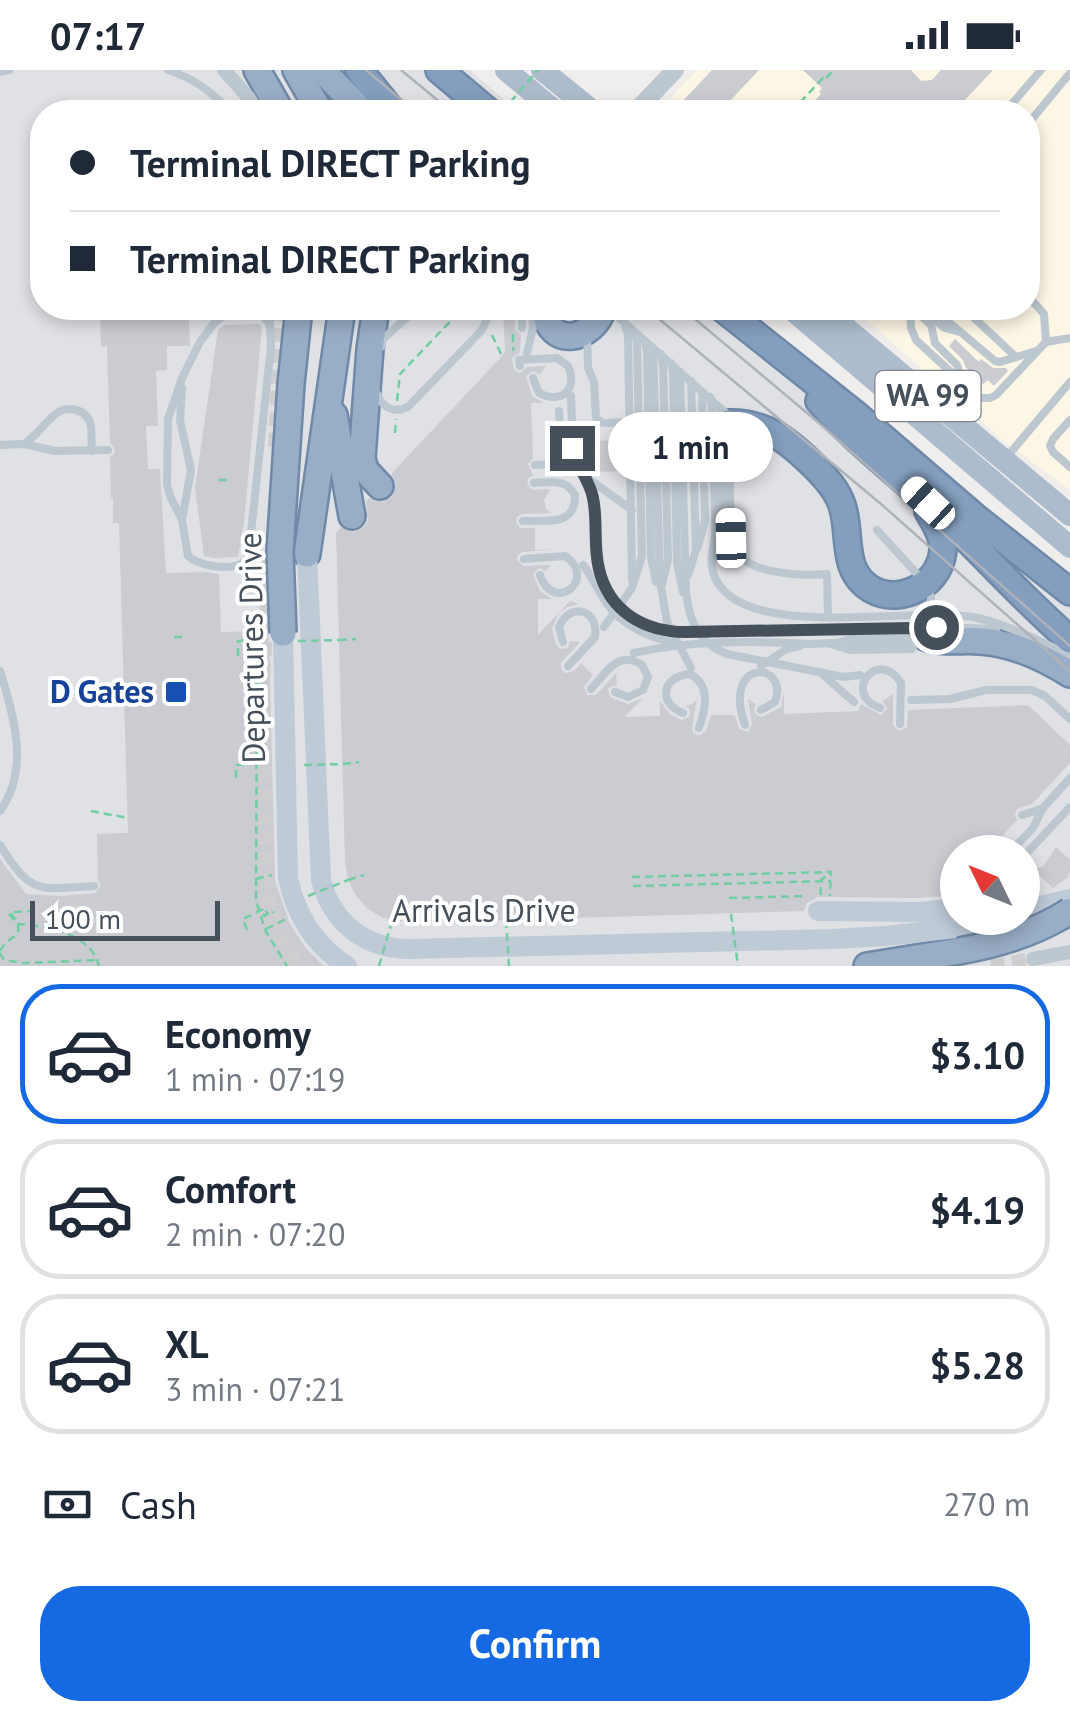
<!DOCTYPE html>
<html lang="en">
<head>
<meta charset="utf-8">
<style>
	body { margin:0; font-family:"PT Sans",sans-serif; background:#f6f6f7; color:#1f2937; height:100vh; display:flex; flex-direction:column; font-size:38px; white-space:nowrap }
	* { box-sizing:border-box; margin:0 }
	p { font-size:32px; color:#747a83 }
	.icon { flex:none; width:55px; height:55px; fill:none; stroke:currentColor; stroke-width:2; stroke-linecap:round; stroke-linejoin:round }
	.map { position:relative; height:896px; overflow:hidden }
	.sheet { display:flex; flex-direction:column; background:#fff; flex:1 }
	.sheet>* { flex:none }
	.hud { position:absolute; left:30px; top:30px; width:1010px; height:220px; border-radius:40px; box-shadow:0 5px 15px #0003; display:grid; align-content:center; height:220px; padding:0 40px; background:#fff }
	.needle { width:65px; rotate:313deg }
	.buttons { position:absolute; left:940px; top:765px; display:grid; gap:20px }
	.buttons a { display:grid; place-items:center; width:100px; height:100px; border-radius:50%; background:#fff; box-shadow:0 5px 15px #0003; font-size:50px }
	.scale { position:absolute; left:30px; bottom:25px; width:190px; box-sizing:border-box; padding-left:10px; border:5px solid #45505b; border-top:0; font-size:28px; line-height:35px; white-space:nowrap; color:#45505b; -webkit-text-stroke:8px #fff; paint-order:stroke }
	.end { position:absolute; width:45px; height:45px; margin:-22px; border:12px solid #45505b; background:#fff; box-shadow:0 0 0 5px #fff }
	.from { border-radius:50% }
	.bubble { position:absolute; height:70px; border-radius:35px; background:#fff; box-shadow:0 5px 15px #0003; font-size:32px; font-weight:800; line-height:70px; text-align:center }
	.car { position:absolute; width:30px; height:60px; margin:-30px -15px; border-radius:12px; box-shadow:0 0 8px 2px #0007; background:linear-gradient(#fff 24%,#345 0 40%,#fff 0 76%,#345 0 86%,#fff 0) }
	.hud b { display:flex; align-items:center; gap:35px; height:95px; font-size:38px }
	.hud b+b { border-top:2px solid #e0e1e3 }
	.hud i { width:25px; height:25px; background:#1f2937 }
	ul { padding:18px 0 0; list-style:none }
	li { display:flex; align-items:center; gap:30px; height:140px; margin:0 20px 15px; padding:0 20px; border:5px solid #e0e1e3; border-radius:40px }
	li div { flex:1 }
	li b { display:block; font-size:38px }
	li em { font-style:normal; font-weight:800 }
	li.on { border-color:#1569e2 }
	li>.icon { width:90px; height:90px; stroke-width:1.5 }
	.pay { display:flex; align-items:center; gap:25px; height:110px; padding:0 40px; font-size:38px }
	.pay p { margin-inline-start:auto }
	.button { display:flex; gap:20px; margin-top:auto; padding:20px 40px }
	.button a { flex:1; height:115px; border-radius:40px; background:#1569e2; color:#fff; font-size:40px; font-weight:800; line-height:115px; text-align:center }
	.status { display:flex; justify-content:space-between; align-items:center; height:70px; padding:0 50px; background:#fff; direction:ltr }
	.status svg { height:28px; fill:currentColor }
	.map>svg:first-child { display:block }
	.commercial { fill:#fcf6e5 }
	.airport { fill:#dfe1e5; fill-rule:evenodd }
	.building { fill:#caccd2 }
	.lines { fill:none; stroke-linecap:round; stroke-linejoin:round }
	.minor-tunnel { stroke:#ceced0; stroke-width:14; stroke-dasharray:14 7; stroke-linecap:butt }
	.trunk-casing { stroke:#6f89a9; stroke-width:30 }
	.motorway-casing { stroke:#6f89a9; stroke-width:30 }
	.path { stroke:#71cea3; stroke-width:2.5; stroke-dasharray:8 5; stroke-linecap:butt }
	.service { stroke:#bdc7d0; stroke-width:8 }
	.minor { stroke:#bdc7d0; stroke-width:14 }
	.tertiary { stroke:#bdc7d0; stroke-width:18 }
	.secondary { stroke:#bfcad7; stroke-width:20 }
	.primary { stroke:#acbccd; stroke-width:22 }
	.trunk { stroke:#98adc6; stroke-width:25 }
	.motorway { stroke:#839ebe; stroke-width:25 }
	.tram { stroke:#afb2b8; stroke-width:2.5 }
	.trunk-bridge-casing { stroke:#6f89a9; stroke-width:30; stroke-linecap:butt }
	.path-bridge { stroke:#71cea3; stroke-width:2.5; stroke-dasharray:8 5; stroke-linecap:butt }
	.service-bridge { stroke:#bdc7d0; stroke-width:8 }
	.secondary-bridge { stroke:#bfcad7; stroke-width:20 }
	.trunk-bridge { stroke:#98adc6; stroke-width:25 }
	.route { stroke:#45505b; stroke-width:12 }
	.transit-dot { fill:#1a4fb4; stroke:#fff; stroke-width:4 }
	.labels { text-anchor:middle; stroke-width:8; stroke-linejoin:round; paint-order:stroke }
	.shield { fill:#fff; stroke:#7d848c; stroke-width:2.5 }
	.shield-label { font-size:30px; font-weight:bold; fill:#45505b }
	.street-label { font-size:32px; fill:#45505b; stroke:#fff }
	.transit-label { font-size:32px; font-weight:bold; fill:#164399; stroke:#fff; text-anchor:end }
</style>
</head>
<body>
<div class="status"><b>07:17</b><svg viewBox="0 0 49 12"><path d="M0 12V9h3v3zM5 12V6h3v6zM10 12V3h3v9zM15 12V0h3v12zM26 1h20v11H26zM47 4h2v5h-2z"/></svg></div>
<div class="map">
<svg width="1070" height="896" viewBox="0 0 1070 896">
	<rect width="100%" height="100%" fill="#f0eded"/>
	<path class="commercial" d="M697,0H1070V420L1005,372L853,238H1028V42H657Z"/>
	<path class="airport" d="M0,0H470L519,42H42V238H745L1070,517V896H0ZM958,782H1022V848H958Z"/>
	<g class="building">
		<path d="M712,0H759L726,35L734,42H682L677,37Z"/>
		<path d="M803,0H911L921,11L932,10L941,0H993L964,31L976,42H804L821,24L819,22L822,18Z"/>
		<path d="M100,238H200V247L189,248L190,276H167V300L156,301L158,356H146L148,399H160L166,503L207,502L219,504L221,562L267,561L269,572L275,811L290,854L305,877L324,896H0V789L26,824L61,826L95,823L101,816L98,810L97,764L128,763L119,453H113V428H111L110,387L114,384L115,379L110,373L107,276L101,277Z"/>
		<path d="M503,238H516L515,259L521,265L520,282L512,288L514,300L520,303L527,297L546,296L540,305L533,301L526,306L532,326L544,333H531L533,388L528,394L533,406L529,407L527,413L532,420L550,419L544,430L546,439L552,443L522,444L517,447L516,452L520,458H535V480L558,479L522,482L518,485L517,490L524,496L550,495L546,501L539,498L533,504L540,521L552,529H538V565L570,531L579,534L567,537L559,543L552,558L556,574L560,579L568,578L570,571L580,572L561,593V599L565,603L574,601L596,577L581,593L593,605L584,617L587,625H596L616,603L617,615L608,618L610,627L628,634L643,628L624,647L660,646V631L670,644L682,650L690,646V640L686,636L694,633L697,627L692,659L694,664L700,665L706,661L711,645H735L734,642L739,659L748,662L752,654L748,629L756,634L754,639L755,644L762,647L781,637L784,621V644L858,641L861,634L881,645L887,639L883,631L893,624V655L899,661L907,657L908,640L1028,635L1070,675V693L1032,734L1017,739L1015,744L1017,750L987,782H958V813L946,816L944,821L945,826L918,828L818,827L807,833L804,841L412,853L383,848L368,839L356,826L348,810L345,791L336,463L341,457L354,462L363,458L368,451L366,431L369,428L383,432L392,427L396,413L391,404L502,286L505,281Z"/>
		<path d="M259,254L262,257L244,452L238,487L213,488L204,486L195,418L218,260L224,255Z"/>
		<path d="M955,269L979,292L981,289L993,298H1006L1008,301L994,316L988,310L983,314L966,298L963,290L949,276Z"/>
		<path d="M622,370L623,401L595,402L583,371Z"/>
		<path d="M1056,777L1070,790V802L1067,808L1053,818L1033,799L1043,797Z"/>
	</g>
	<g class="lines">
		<g class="minor-tunnel">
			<path d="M275,377L281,238"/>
			<path d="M269,488L263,617L267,827L279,866L299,896"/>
			<path d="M991,896L1033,889"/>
		</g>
		<defs>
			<g id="trunk">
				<path d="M257,0L281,42"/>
				<path d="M296,0L320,42"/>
				<path d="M322,0L363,42"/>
				<path d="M376,238L370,279L362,388L365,400L380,416"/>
				<path d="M544,238C550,282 594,269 603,238"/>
				<path d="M334,345L352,446"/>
				<path d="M307,484L342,238"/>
				<path d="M925,567C943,574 961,569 980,571C1012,573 1043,587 1070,604"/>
				<path d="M867,896L959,881"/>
			</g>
			<g id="motorway">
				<path d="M359,0L393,42"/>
				<path d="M439,0L489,42"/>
				<path d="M722,238L854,343L975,447L1070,522"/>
				<path d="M819,331C857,373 902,407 943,446C986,487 1025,531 1070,570"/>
				<path d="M729,353C766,352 790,372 815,397C826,408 837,420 842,435C852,464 840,500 871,519C902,537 944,512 943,476C942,464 934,451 928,441"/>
			</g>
		</defs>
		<use href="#trunk" class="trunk-casing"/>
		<use href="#motorway" class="motorway-casing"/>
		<g class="path">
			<path d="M427,42L426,41L429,37"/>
			<path d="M791,42L823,8L824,10L834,0"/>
			<path d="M513,264V281"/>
			<path d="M492,265L502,286"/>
			<path d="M397,331L400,304L463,238"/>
			<path d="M395,363L396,349"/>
			<path d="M219,410H230"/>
			<path d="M174,567H182"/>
			<path d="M261,568L260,573L268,575"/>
			<path d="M339,570L356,569"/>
			<path d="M238,586V571L257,569L256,830L265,860L287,896"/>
			<path d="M343,694L359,692"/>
			<path d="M236,708V695L256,693"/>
			<path d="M91,741L128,748"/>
			<path d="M632,807L831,802L830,826"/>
			<path d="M256,809L272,805"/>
			<path d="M348,810L364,805"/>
			<path d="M633,816L831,811"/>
			<path d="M821,825L820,811L831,802"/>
			<path d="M729,828L807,826"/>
			<path d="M14,842L32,841"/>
			<path d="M9,844L17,854C46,856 91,863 99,896"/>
			<path d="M263,844L264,846L273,841L274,843"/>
			<path d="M506,850V837"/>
			<path d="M392,851L397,836"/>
			<path d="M266,859L286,849"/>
			<path d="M247,860L243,849L265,838L267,844"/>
			<path d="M0,881C10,863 29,868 11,843"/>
			<path d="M0,883L4,890L24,893L98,890"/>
		</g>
		<g class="service">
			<path d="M168,0C193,8 213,22 230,42"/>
			<path d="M0,2L9,0"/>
			<path d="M1005,42L1041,0"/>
			<path d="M1028,54L1070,3"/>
			<path d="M1028,226L1044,244L1046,272L1070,268"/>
			<path d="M233,238L215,252L200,272L182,308L168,349L167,415L170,426L182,450L188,486C198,495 224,500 238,495C246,492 246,488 249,481L271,276L269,238"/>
			<path d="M252,238L260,243L267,251"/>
			<path d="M608,238L728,345L731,468C735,505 799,506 827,504L828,546"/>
			<path d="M910,238L911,258L916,270L979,328H990L996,325L1046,272"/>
			<path d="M912,238L931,255L935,273L957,295L963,312"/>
			<path d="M919,238L945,258L960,262"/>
			<path d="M932,238L995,291L1000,292L1036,281"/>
			<path d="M970,244L1016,287"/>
			<path d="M625,255L628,265L632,510"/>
			<path d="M522,258L523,238"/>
			<path d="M587,265L588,298L594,312L596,348L603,353L630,352"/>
			<path d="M645,271L647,282L651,487L656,512"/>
			<path d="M382,276V270L417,238"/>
			<path d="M653,279L660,511L667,552L691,598"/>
			<path d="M527,283L533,258L532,238"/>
			<path d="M661,284L663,295L668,490L662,514"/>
			<path d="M671,293L673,302L677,493L683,522"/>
			<path d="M520,296L519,290L557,288L568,296C579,319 561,335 539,323L533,308"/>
			<path d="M680,302L686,522C689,551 699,574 727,584L844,607L860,605"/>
			<path d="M182,318L180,350L191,400L182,450"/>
			<path d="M377,324C383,339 396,344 409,336L482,260L487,249L488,238"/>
			<path d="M710,327C715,347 713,368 713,388C714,413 716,439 715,464C714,477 709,489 713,502C734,576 919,534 978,548C1006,554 1043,573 1070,585"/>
			<path d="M1070,350L1053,369L1050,376L1053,382L1070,397"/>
			<path d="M721,356L723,451L729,470"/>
			<path d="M24,374C36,366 43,355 53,346C66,334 87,338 91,356C92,364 91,373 92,381"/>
			<path d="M0,375L24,374L55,381L108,380"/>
			<path d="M1005,389L1070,312"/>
			<path d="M567,393L632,440"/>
			<path d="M535,395L567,393L561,384L559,341"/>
			<path d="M523,451C546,450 576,457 575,425C566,408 551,412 534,413"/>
			<path d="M877,460L928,516L931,528L926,562"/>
			<path d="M698,477L705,450L702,322"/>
			<path d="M524,489L565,486C599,509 553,545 540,505"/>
			<path d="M688,505L696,480L691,311"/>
			<path d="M604,557L632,518L642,486L637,274L635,262"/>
			<path d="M842,558H912L919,567"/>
			<path d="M932,561L937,557L996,559"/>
			<path d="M563,572L559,557C570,531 599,539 595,567L568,596"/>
			<path d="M836,573L861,566L913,565L920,567"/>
			<path d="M850,573L913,572L919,567"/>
			<path d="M809,574L836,573"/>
			<path d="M831,574L850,580L912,579L917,571"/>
			<path d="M0,601C14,646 30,700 0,741"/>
			<path d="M820,602L854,632"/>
			<path d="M591,619C607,602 618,579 642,595L648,607L643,620L628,627L615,622"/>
			<path d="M911,630L950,629L986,620H1032L1045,626L1070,649"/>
			<path d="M880,638C840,623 879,577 901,613L900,654"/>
			<path d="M683,643C657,633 662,606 690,604C711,615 706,638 699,658"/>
			<path d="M745,655C721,587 790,591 775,632L761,640"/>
			<path d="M1022,745L1041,739"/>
			<path d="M0,775C32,826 38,819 94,816"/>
			<path d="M1010,782L1033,758L1043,738L1070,708"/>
			<path d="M1025,785L1070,737"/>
			<path d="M951,821L958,820"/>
		</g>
		<g class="minor">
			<path d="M224,0L249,28L257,42"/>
			<path d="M1033,889L1070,882"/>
		</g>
		<path class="tertiary" d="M635,42L675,0"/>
		<g class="secondary">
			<path d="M307,484L321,810C332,852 364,878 408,879L832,869L886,866L956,858L1038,854"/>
			<path d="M1022,840L1070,829"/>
			<path d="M818,841L919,842L958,838"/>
		</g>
		<g class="primary">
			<path d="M506,0L556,42"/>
			<path d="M542,0L594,42"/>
			<path d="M790,238L1070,477"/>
			<path d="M822,238L1070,445"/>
		</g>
		<use href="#trunk" class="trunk"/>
		<use href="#motorway" class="motorway"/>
		<g class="tram">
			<path d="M366,0L416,42"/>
			<path d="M401,0L452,42"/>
			<path d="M646,238L881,434L1070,601"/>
			<path d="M682,238L819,353L1070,576"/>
		</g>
		<defs>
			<g id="trunk-bridge">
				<path d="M283,563L280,481L291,314L299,238"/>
				<path d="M959,881C999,874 1036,863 1070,841"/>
			</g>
		</defs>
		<use href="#trunk-bridge" class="trunk-bridge-casing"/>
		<g class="path-bridge">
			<path d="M502,42L538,0"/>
			<path d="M298,571L339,570"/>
			<path d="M304,695L343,694"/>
			<path d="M308,826L348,810"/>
			<path d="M731,844L738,896"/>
			<path d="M506,850L509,896"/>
			<path d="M379,896L392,851"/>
		</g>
		<g class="service-bridge">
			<path d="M571,326L573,384L592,424L599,498L610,524L622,540L646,555L676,562L842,558"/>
			<path d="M583,495C592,506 597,519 605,531C621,555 648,568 675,573"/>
			<path d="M634,583C690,570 752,571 809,574"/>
			<path d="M761,596L785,580L800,576"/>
		</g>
		<path class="secondary-bridge" d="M283,563L288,808C296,846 314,875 347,896"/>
		<use href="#trunk-bridge" class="trunk-bridge"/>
	</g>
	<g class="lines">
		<path class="route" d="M572,378C576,396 590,410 593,428C598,451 593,476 599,499C609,542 645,562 686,562L912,558L919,567H925L936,557"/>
	</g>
	<rect class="transit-dot" x="164" y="610" width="24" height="24" rx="5"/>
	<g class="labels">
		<rect class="shield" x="875.5" y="301" width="105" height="50" rx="8"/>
		<g class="shield-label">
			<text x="928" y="336">WA 99</text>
		</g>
		<g class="street-label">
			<text transform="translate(252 578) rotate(-91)" y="11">Departures Drive</text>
			<text x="484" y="852">Arrivals Drive</text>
		</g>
		<g class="transit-label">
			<text x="154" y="633">D Gates</text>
		</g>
	</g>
</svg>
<div class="buttons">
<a><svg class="needle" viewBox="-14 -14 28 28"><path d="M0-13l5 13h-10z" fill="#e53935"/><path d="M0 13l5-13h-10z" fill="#747a83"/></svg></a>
</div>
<div class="scale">100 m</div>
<i class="end from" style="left:936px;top:557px"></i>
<i class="end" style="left:572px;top:378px"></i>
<div class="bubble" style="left:608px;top:342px;width:165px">1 min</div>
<i class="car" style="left:928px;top:433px;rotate:313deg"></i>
<i class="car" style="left:731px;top:468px;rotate:359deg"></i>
<div class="hud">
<b><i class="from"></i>Terminal DIRECT Parking</b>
<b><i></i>Terminal DIRECT Parking</b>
</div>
</div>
<section class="sheet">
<ul>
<li class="on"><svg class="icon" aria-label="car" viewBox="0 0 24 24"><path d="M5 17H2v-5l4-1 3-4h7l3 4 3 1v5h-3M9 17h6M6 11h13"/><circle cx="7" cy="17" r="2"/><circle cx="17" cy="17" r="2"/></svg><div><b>Economy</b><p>1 min · 07:19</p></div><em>$3.10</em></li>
<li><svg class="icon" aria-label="car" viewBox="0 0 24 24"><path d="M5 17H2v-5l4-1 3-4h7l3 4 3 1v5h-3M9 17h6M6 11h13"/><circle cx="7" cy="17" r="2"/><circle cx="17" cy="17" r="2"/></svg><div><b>Comfort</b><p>2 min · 07:20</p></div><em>$4.19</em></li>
<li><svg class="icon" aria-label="car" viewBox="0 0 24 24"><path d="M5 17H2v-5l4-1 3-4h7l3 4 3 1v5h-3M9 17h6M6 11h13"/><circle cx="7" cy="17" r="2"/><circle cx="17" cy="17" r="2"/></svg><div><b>XL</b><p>3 min · 07:21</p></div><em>$5.28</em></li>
</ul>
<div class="pay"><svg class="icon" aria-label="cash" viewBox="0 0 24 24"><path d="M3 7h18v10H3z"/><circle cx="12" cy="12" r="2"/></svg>Cash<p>270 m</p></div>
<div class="button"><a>Confirm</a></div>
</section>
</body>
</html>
